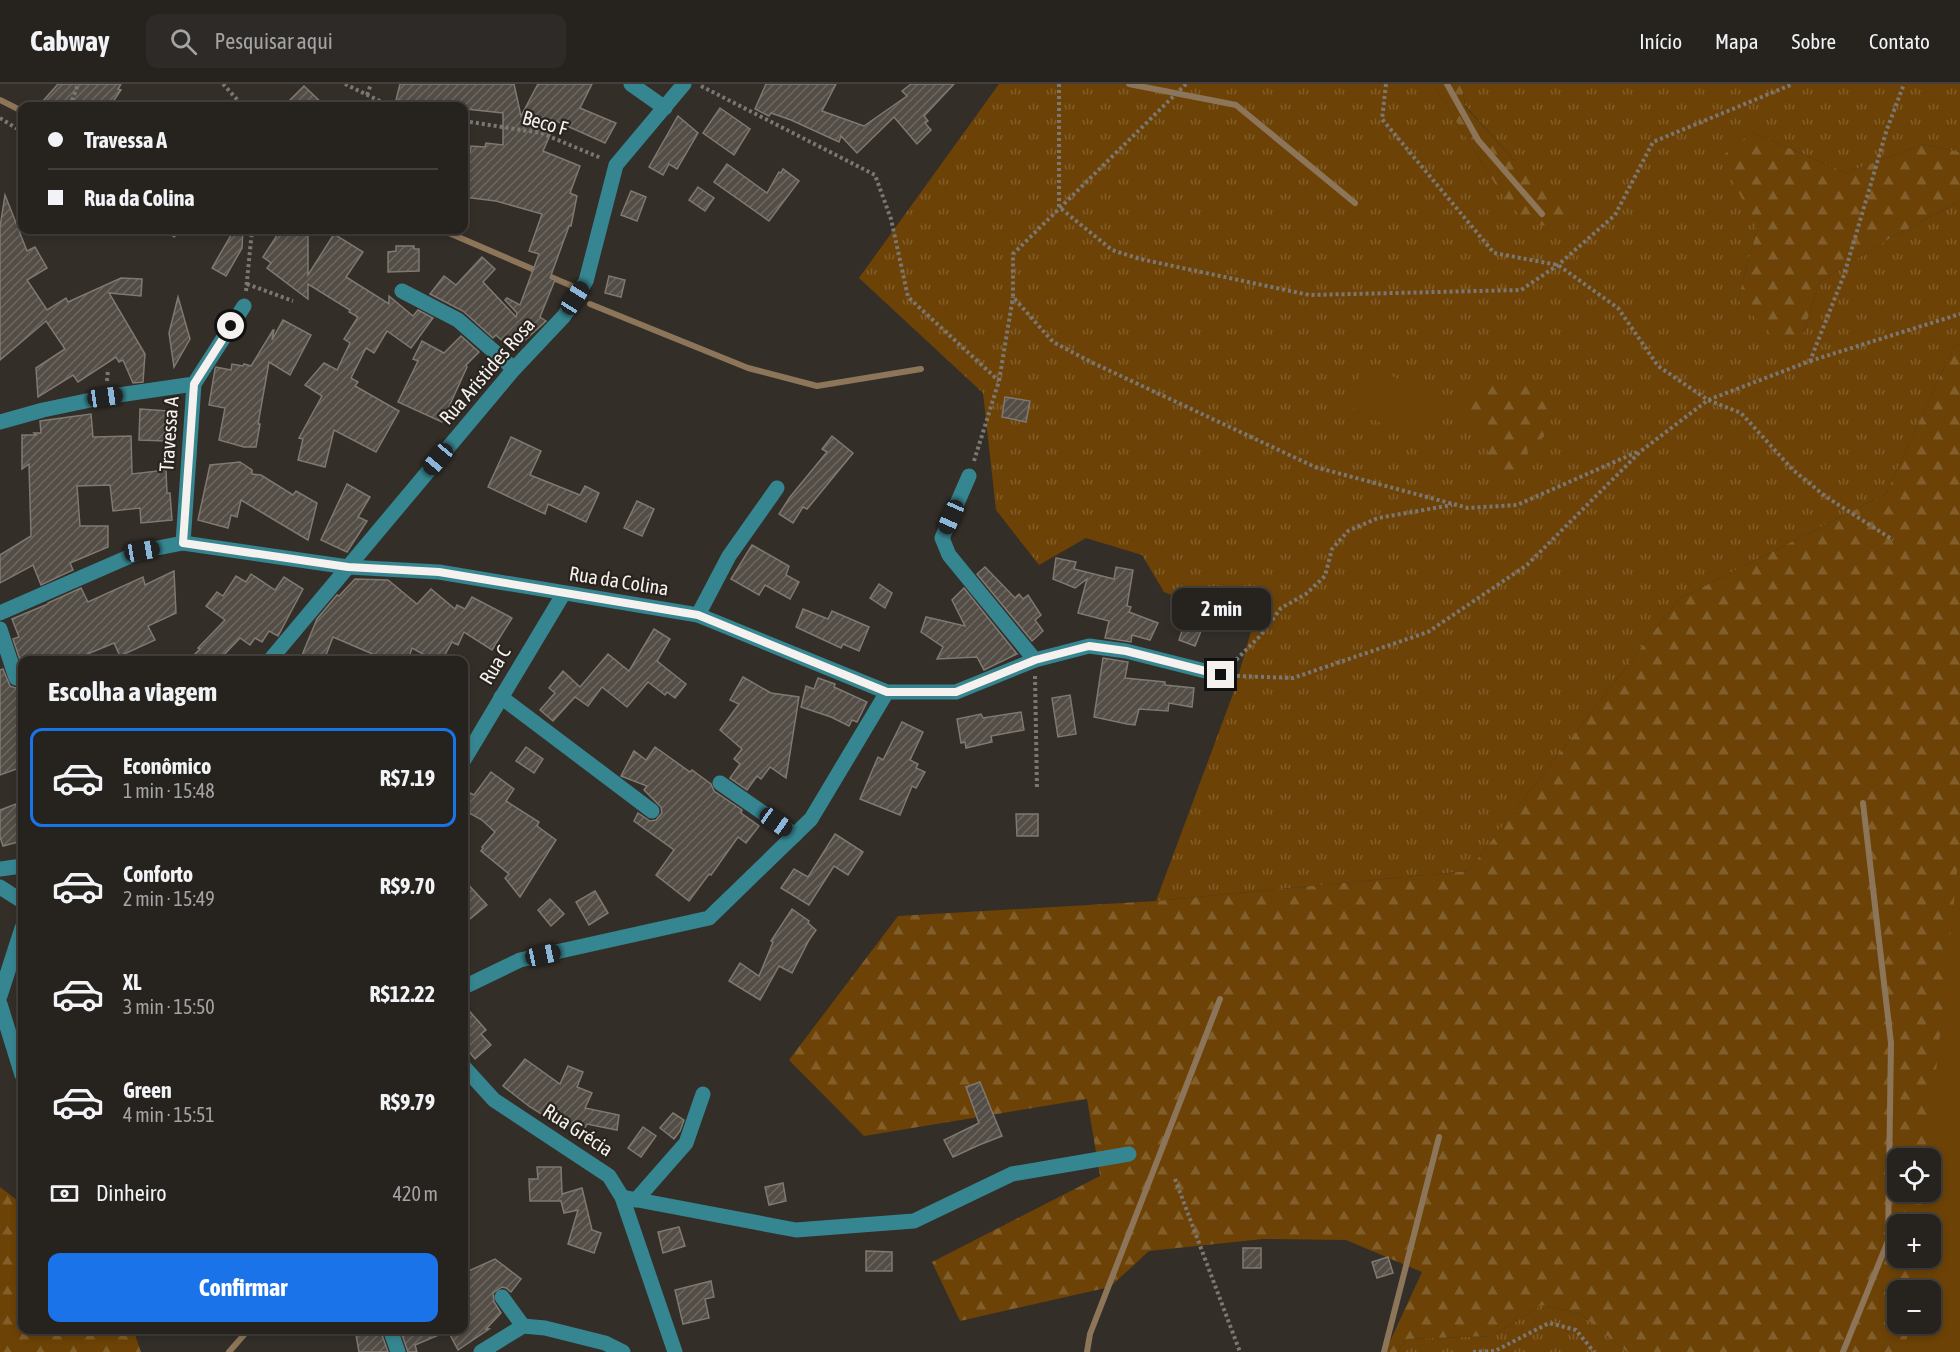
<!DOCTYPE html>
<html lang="pt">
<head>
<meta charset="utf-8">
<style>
	body { margin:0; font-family:"Asap Condensed",sans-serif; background:#2e2a27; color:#f1f3f6; height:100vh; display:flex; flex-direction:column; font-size:22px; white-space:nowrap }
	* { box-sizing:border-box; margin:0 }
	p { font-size:20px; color:#a4a4a4 }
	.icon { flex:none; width:33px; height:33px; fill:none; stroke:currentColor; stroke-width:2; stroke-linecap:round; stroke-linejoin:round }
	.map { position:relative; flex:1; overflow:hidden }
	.sheet { position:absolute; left:18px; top:572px; width:450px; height:678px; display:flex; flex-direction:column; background:#26221e; border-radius:12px; box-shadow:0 3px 9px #0003,0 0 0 2px #423f3c }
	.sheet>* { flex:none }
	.guide { position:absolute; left:18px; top:18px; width:450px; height:132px; border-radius:12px; box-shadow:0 3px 9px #0003,0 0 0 2px #423f3c; display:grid; align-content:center; height:132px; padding:0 30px; background:#26221e }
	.controls { position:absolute; left:1887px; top:1064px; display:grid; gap:12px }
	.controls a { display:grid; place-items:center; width:54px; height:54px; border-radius:12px; background:#26221e; box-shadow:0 3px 9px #0003,0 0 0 2px #423f3c; font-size:30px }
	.end { position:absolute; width:27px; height:27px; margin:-14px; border:8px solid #f5f1ee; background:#111; box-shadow:0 0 0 3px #111 }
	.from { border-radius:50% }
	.bubble { position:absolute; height:42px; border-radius:12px; background:#26221e; box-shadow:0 3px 9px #0003,0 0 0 2px #423f3c; font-size:20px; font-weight:700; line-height:42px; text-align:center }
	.car { position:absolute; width:18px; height:36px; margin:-18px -9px; border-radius:8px; box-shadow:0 0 4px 2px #0007; background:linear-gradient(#222 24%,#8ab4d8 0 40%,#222 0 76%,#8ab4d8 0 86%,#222 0) }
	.guide b { display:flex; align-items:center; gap:21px; height:57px; font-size:22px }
	.guide b+b { border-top:2px solid #423f3c }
	.guide i { width:15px; height:15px; background:#f1f3f6 }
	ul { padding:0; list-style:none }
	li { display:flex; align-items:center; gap:18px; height:99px; margin:0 12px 9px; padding:0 18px; border:3px solid transparent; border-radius:12px }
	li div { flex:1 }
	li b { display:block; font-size:22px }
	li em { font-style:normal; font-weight:700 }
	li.active { border-color:#1a73e8 }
	li>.icon { width:54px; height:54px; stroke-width:1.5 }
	h2 { padding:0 30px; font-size:27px; line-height:72px }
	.pay { display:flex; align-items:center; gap:15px; height:66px; padding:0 30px; font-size:22px }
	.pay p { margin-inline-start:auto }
	.action { display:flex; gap:12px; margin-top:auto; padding:12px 30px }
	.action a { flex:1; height:69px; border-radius:12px; background:#1a73e8; color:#fff; font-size:24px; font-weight:700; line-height:69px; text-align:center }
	header { display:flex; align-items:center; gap:36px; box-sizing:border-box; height:84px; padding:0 30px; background:#26221e; border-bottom:2px solid #423f3c }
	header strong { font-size:28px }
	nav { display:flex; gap:33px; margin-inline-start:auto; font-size:21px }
	.search { width:420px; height:54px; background:#2e2a27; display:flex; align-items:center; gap:15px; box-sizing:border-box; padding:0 21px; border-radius:12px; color:#a4a4a4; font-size:22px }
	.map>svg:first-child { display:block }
	.grass { fill:url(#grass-tufts) }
	.forest { fill:url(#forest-firs); fill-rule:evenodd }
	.park { fill:#6c4206 }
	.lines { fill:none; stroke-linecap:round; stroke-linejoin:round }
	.stream { stroke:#8d7559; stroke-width:6 }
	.building { fill:url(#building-hatch); stroke:#7f7972; stroke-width:1.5 }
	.path { stroke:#7b7772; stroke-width:4; stroke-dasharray:3 3; stroke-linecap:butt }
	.minor { stroke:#368691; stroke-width:15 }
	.route { stroke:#f5f1ee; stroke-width:8 }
	.labels { text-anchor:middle; stroke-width:4.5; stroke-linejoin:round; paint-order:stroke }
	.street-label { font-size:20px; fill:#f5f1ee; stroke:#29241e }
</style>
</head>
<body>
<header>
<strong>Cabway</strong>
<div class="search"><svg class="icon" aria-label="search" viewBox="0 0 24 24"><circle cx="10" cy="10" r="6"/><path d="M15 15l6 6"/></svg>Pesquisar aqui</div>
<nav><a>Início</a><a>Mapa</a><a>Sobre</a><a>Contato</a></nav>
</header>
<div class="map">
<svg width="1960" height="1268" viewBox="0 0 1960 1268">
	<defs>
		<pattern id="grass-tufts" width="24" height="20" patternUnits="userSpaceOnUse" patternTransform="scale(1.5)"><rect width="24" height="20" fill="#6c4206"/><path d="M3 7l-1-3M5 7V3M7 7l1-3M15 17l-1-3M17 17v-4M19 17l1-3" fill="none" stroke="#825e2b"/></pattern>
		<pattern id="forest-firs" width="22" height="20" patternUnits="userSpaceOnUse" patternTransform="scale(1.5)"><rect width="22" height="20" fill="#6c4206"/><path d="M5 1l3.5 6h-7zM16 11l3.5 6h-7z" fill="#825e2b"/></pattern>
		<pattern id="building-hatch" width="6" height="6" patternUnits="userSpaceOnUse" patternTransform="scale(1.5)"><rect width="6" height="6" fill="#534d46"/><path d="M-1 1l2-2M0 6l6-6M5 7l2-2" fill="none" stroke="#6c6761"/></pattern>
	</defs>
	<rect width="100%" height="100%" fill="#332e28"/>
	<g class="grass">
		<path d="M999,0H1433L1495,100L1514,76L1465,21L1462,0H1960V68L1923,60L1846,89L1752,48L1757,145L1738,216L1803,250L1819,198L1887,156L1960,117V260L1954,262L1886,410L1679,515L1468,787L1156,817L1233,610L1252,544L1164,508L1142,471L1086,454L1039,481L996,426L983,309L859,194Z"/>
		<path d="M1542,1221L1580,1230L1627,1268H1398L1406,1255L1493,1252Z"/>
	</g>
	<g class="forest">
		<path d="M1433,0H1462L1465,22L1514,76L1570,131L1563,144L1525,139L1495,100Z"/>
		<path d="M1752,48L1846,89L1923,60L1960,68V117L1887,156L1819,198L1803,250L1776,255L1738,216L1757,145L1721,73Z"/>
		<path d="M1960,260V1268H1627L1580,1230L1542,1221L1493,1252L1406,1255L1398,1268H1385L1422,1188L1346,1156L1263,1155L1149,1167L1110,1203L960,1237L932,1178L1100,1092L1087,1015L864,1052L789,976L898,832L1156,817L1468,787L1679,515L1886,410L1954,262ZM1898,1074H1930V1107H1898ZM1898,1140H1930V1173H1898ZM1898,1206H1930V1239H1898Z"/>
		<path d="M1486,296L1541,299L1549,327L1544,353L1527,362L1529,381L1509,392L1488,379V352L1461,333L1459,314Z"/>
		<path d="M0,1103L22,1120V1245H133L141,1268H0Z"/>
	</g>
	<g class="park">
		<path d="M1366,279L1441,317L1419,359L1345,320Z"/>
		<path d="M1960,760V1268H1904L1910,1239H1930V1206H1913L1916,1173H1930V1140H1920L1923,1107H1930V1074H1927Z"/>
	</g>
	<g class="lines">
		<g class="stream">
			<path d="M1129,0L1236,21L1355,119"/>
			<path d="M1447,0L1478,56L1542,130"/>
			<path d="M0,16L22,27"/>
			<path d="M442,146L572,202"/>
			<path d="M590,220L748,284L817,302L921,285"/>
			<path d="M229,1268L249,1245"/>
			<path d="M1087,1268L1090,1250L1220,915"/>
			<path d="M1384,1268L1439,1053"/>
			<path d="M1843,1268L1888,1157L1891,959L1863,719"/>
		</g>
	</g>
	<g class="building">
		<path d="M58,0H121L118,5L121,6L110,22H54L43,17Z"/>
		<path d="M400,0H514L521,32L538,0H592L580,24L616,39L605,59L556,37L543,67L580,82L570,109L577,112L571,142H569L550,194L555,196L540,233L546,237L513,267L496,251L493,254L463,227L430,210L444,192L456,201L482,173L495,185L483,198L516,233L517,229L505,216L507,214L520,221L539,170L529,167L542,130L496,117L464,113L465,68H470L471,62L485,63L486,59L503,61V29L466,25L464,22L396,16Z"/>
		<path d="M766,0H836L822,27L864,42L907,12L902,7L911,0H954L924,32L928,37L925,39L931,46L917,60L894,33L857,69L841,52L839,58L791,36L771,29L769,32L755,25Z"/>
		<path d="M304,2L325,22H284Z"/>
		<path d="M720,24L750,45L734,71L703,49Z"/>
		<path d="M678,32L698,49L677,85L669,80L663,91L649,83Z"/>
		<path d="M727,80L767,109L779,88L781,89L783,85L799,97L769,137L714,98Z"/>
		<path d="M698,103L714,114L705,127L689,116Z"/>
		<path d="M631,107L646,113L637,137L621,131Z"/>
		<path d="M5,111L27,167L35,163L47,184L27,196L47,226L66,214L68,218L121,194L142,195L141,212L109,209L145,270L143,298L133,299L123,276L119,278L116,273L78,298L73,291L38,313L36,284L65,265L46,237L0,276V143Z"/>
		<path d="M234,146H243L242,164L226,192L212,184Z"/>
		<path d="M281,146H308V191L334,150L363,168L346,193L389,220V212L413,232L418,226L433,234L411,264L387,247L374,269L366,264L351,294L358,298L355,302L399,327L376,368L334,346L325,383L298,376L303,355L299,354L322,312L305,301L324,279L337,286L350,259L344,255L358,233L349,228L350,226L308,200V215L267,184L271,179L263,173L276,153V147Z"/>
		<path d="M396,162H414V165H419V187L388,188V168L396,167Z"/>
		<path d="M609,192L625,196L621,213L605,209Z"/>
		<path d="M178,213L190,255L174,283L169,249Z"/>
		<path d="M283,236L311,251L290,291L269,278L258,340H260L256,363H244L219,356L225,324L209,321L215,285L216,283L231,286L232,280L243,282L244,280L251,282L273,246H274L272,256Z"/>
		<path d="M461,252L479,268L466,281L467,283L442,338L398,318L418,277L413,275L422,257L444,269Z"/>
		<path d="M1005,313L1030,317L1026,338L1002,333Z"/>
		<path d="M140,325L168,327L166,357L139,356Z"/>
		<path d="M91,330L93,353L131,352L132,390L166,386L167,409H170L172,436L141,439L140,424L113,427L110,401L77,402L80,442H108V463L70,479L73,486L41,501L33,481L0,499V471L31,452L29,380L22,385V351H36L34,349H41L40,337Z"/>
		<path d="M832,352L853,369L807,425L803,423L793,439L779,430L790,413L827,368L822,365Z"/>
		<path d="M511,353L541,367L530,391L580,411L585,402L599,409L586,438L548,420L545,430L488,403Z"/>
		<path d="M240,378L252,386V390L261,391L293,411L296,407L317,419L308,456L241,416L237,433L231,431L228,444L198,436L210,381Z"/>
		<path d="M347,400L370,413L358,433L367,437L347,468L321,456Z"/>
		<path d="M637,417L654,425L642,452L624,444Z"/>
		<path d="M752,461L789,482L786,491L799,498L790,515L765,501L759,511L731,495Z"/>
		<path d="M1056,474L1076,478L1074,485L1114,495L1116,483L1133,486L1127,522L1131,523L1129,528L1158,539L1150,556L1132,551L1131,558L1105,554L1109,537L1078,529L1087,495L1075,504L1053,495Z"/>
		<path d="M985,483L1015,514L1019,510L1023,515L1028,511L1041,531L1035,536L1043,547L1032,557L977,490Z"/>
		<path d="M174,487L176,529L148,542L155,556L120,572L114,559L73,576H20L13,555L19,553L12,535L48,520V519L81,504L88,518L143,493L145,501Z"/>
		<path d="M251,490L275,506L284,493L303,505L278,552L269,547L262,558L255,554L250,561L240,554L219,576H189L200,565L198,564L225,536L206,522L217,508L223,512L236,492L246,498Z"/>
		<path d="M355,495L388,496L417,520L431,505L455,525L457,521L465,525L472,513L512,534L492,566L464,548L458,561L452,558L442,576H434L412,564L408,576H373L375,571L333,553L324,576H300L317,535L337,511L339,512Z"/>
		<path d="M879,500L892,509L885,524L870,514Z"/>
		<path d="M964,504L1017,570L984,586L977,573L937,575L943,563L921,548L926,533L965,542L952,516Z"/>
		<path d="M803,525L828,535L832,527L869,543L859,567L843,560L841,564L796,543Z"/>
		<path d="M1184,541L1201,547L1195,562L1179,556Z"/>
		<path d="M654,545L670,555L657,577L686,600L675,614L667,608L665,611L648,598L627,623L602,603L588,622L575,613L553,637L540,626L555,609L549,604L563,587L580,603L608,570L629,587Z"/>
		<path d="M1103,574L1128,578L1125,594L1165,598V601L1194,604L1192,623L1169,619L1168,627L1139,625L1135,641L1127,640L1094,633Z"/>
		<path d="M3,585L10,602L15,604L22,601V683L0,691V586Z"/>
		<path d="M743,593L771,609L799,613L786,694L770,683L761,695L757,692L747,706L730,694L740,680L734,675L742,665L720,646L739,620L730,616Z"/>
		<path d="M818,594L835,600L834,603L867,618L857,638L852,636L849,642L831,633L801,623L806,602L814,605Z"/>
		<path d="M1070,611L1076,650L1058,653L1052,614Z"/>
		<path d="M1021,628L1024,646L991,652L992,658L966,664L965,658L961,659L957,635L981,630L983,634Z"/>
		<path d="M902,638L923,648L910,676L918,680L916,684L925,688L916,704L912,702L900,731L860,715L878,673L883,676Z"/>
		<path d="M526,663L543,675L534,689L516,677Z"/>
		<path d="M655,663L690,688L692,686L711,700L714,707L742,726L741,729L759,742L746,759L738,753L711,791L709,790L689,817L656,791L674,766L634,737L638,729L650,737L656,736L662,729L661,723L644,706L647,702L621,692L634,667L646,676Z"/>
		<path d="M491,688L514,705L506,717L539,738L537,742L556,756L520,813L505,794L509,790L481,767L483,764L482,763L495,748L482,736L464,726V706L474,711Z"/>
		<path d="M16,720L22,746V757L3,762L0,753V726Z"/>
		<path d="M1016,730H1038V752H1017Z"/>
		<path d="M835,750L863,768L848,791L834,782L809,821L781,804L794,785L808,793Z"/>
		<path d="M464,796L487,821L464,840Z"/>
		<path d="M595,807L608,829L589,841L576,818Z"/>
		<path d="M550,815L564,830L551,842L538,826Z"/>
		<path d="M792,825L809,837L808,839L816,846L809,856L792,889L779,882L760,916L729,897L740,879L759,892L773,858L771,857Z"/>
		<path d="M464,921L486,946L481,950L491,961L475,975L466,964L464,966Z"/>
		<path d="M525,975L560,1000L568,982L583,988L577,1003L592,1009L585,1024L619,1031L617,1046L587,1040L583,1048L555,1035L553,1037L530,1023L503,1002Z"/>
		<path d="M980,998L1002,1052L979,1061L953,1073L944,1056L979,1039L966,1003Z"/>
		<path d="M673,1029L684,1036L680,1047L674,1055L660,1044Z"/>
		<path d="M643,1043L656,1052L641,1073L628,1064Z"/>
		<path d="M537,1083H561L562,1110L582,1104L592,1146L601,1149L594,1169L568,1160L578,1126L564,1129L561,1117H530L529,1095H538Z"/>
		<path d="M783,1099L786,1117L769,1121L765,1103Z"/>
		<path d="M679,1143L685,1162L663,1169L658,1148Z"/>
		<rect x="1243" y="1164" width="18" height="20"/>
		<path d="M866,1167L892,1168V1187H866Z"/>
		<path d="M1388,1173L1393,1189L1377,1194L1372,1178Z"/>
		<path d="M495,1175L521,1195L511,1208L506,1204L502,1203L493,1209L494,1218L501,1229L486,1245H489L458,1266L448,1247L415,1261L417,1268H408L400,1245H464V1189Z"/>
		<path d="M711,1197L714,1213L705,1215L709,1234L683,1240L675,1206Z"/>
		<path d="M355,1245H380L388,1268H359Z"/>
	</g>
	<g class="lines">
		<g class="path">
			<path d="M223,0L243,22"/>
			<path d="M345,0L390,22"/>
			<path d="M1059,0V123L1112,166L1140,175L1309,211L1521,206L1558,181L1615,131L1653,58L1793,0"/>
			<path d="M1186,0L1013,170V213L1053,258L1091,278L1315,383L1468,424L1517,421L1637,368"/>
			<path d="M1386,0L1382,35L1494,169L1558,181L1618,224L1658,282L1708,316L1741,329L1793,386L1825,412L1893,456"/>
			<path d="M701,2L875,91L891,135L908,213L999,297"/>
			<path d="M367,11L371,0"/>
			<path d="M70,22L78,0"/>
			<path d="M0,34L16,44L22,45"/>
			<path d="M464,37L541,49L601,74"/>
			<path d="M173,153L177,146"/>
			<path d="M247,200L293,217"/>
			<path d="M246,207L252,146"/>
			<path d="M1810,277L1960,230"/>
			<path d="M107,297L108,285"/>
			<path d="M974,377L999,297L1013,213"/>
			<path d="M1232,580L1261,551L1281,524L1306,510L1325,492L1332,465L1348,447L1378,434L1452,421"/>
			<path d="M1035,592L1037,706"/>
			<path d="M1237,592L1293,594L1428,548L1527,481L1641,367L1708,316L1810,277L1844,191L1887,45L1904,0"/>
			<path d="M1175,1095L1240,1268"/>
			<path d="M1473,1268L1495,1267L1549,1239L1576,1246L1594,1268"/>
		</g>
		<g class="minor">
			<path d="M631,0L665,24"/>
			<path d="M402,207L458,236L514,285"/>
			<path d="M0,338L43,326L105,313L194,300"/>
			<path d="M969,392L942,454L949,471L1035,576"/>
			<path d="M183,459L194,300L244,222"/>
			<path d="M0,529L142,467L183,459L348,483L439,488L698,531L887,608H956L1035,576L1089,562L1126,567L1221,591"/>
			<path d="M698,531L729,472L777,404"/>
			<path d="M0,545L16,594"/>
			<path d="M270,576L514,285L564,232L586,197L616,81L684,0"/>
			<path d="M501,613L652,727"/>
			<path d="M464,676L564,509"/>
			<path d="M720,699L795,751"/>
			<path d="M0,785L22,782"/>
			<path d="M0,803L22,817"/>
			<path d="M464,903L520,876L709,834L811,735L887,608"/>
			<path d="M0,912L22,844"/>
			<path d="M0,920L22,991"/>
			<path d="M464,983L494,1016L609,1092L622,1113L675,1268"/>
			<path d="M622,1113L796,1146L914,1137L1012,1090L1129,1070"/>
			<path d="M636,1116L686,1059L703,1010"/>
			<path d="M502,1213L523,1242"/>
			<path d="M390,1245L398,1268"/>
			<path d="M481,1268L523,1242L545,1244L605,1259L623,1268"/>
		</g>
	</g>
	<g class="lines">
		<path class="route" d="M231,242L194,300L183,459L348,483L439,488L698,531L887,608H956L1035,576L1089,562L1126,567L1221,591"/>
	</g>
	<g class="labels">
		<g class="street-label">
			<text transform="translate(545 39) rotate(16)" y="7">Beco F</text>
			<text transform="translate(487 287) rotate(-49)" y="7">Rua Aristides Rosa</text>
			<text transform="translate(169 350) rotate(-86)" y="7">Travessa A</text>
			<text transform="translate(619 497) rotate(9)" y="7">Rua da Colina</text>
			<text transform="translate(495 581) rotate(-59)" y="7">Rua C</text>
			<text transform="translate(578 1046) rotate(33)" y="7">Rua Grécia</text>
		</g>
	</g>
</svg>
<div class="controls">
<a><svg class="icon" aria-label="locate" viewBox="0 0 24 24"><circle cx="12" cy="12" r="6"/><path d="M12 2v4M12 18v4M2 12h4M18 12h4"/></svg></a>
<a>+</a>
<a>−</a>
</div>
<i class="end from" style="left:231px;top:242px"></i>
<i class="end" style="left:1221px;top:591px"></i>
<div class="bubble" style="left:1172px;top:504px;width:99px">2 min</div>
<i class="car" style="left:575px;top:214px;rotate:32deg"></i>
<i class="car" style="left:105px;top:313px;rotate:82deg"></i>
<i class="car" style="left:438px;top:375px;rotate:220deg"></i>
<i class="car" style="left:951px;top:433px;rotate:204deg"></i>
<i class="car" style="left:142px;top:467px;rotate:80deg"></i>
<i class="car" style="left:776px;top:738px;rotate:125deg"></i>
<i class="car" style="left:543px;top:871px;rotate:78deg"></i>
<div class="guide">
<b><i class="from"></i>Travessa A</b>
<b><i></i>Rua da Colina</b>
</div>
<section class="sheet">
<h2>Escolha a viagem</h2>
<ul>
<li class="active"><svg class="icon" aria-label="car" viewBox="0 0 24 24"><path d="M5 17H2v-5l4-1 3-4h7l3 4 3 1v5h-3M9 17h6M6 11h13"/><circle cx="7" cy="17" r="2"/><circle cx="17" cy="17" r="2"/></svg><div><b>Econômico</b><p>1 min · 15:48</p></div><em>R$7.19</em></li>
<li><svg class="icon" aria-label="car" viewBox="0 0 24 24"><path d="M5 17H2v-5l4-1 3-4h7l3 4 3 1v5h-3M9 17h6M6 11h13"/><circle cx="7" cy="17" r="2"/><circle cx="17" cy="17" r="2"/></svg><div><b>Conforto</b><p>2 min · 15:49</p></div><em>R$9.70</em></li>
<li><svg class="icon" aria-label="car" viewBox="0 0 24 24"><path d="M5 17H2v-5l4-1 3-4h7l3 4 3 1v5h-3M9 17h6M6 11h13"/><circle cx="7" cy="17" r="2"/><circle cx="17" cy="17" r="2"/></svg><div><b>XL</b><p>3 min · 15:50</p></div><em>R$12.22</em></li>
<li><svg class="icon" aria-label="car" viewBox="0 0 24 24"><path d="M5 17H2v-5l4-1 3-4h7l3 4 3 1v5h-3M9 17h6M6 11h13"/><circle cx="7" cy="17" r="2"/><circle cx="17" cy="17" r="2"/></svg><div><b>Green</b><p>4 min · 15:51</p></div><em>R$9.79</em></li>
</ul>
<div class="pay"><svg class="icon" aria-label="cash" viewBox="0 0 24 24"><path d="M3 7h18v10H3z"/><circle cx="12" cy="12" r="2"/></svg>Dinheiro<p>420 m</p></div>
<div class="action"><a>Confirmar</a></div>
</section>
</div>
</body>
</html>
